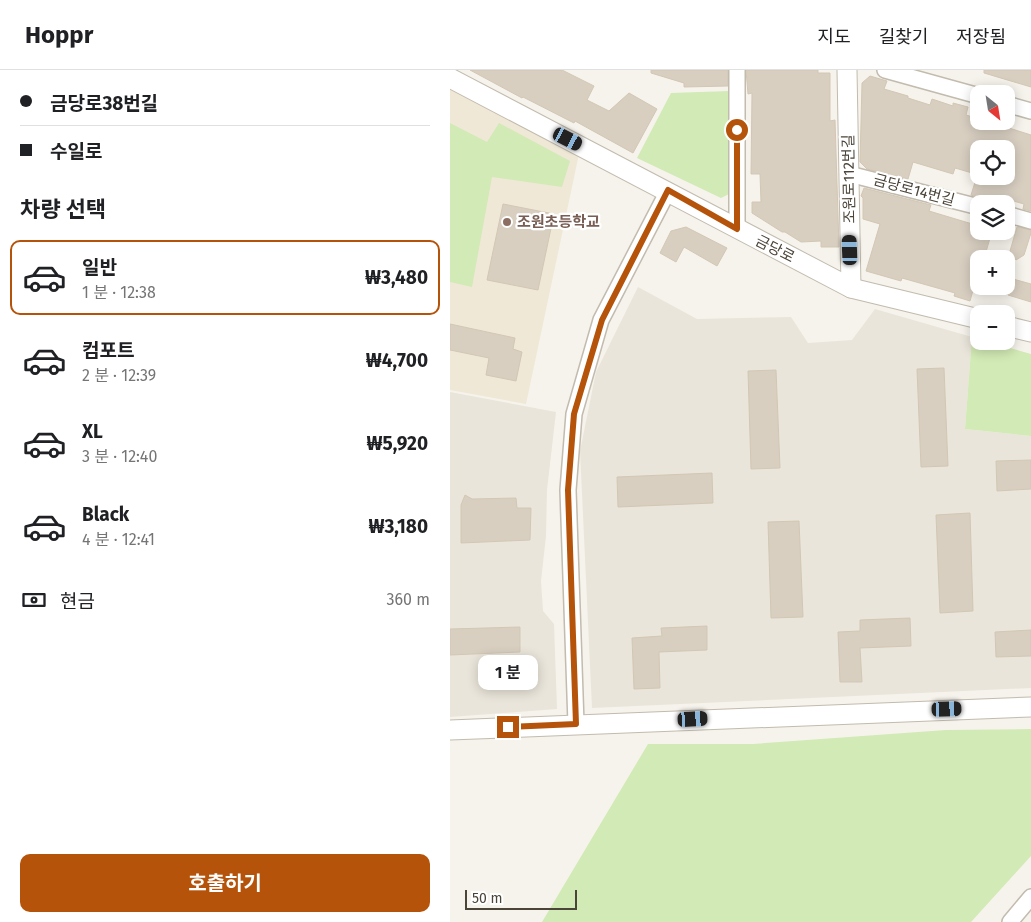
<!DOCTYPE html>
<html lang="ko">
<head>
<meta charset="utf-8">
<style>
	body { margin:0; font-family:"Fira Sans","Noto Sans KR",sans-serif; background:#f6f6f6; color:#202124; height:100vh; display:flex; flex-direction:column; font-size:19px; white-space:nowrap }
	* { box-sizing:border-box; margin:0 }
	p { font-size:16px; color:#757577 }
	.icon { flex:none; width:28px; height:28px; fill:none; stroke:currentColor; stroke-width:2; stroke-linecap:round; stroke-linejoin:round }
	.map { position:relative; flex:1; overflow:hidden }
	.details { display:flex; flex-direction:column; background:#fff; width:450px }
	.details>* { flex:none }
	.guide { display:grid; align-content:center; height:110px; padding:0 20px; background:#fff }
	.needle { width:32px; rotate:150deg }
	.controls { position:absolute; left:520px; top:15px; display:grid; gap:10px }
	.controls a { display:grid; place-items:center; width:45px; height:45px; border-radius:10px; background:#fff; box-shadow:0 2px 12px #0003; font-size:25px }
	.scale { position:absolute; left:15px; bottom:12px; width:112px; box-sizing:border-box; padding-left:5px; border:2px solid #4b4439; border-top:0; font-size:14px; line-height:18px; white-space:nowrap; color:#4b4439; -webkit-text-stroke:4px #fff; paint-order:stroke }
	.end { position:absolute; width:22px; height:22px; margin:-11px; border:6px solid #b45309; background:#fff; box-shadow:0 0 0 2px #fff }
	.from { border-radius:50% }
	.bubble { position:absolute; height:35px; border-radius:10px; background:#fff; box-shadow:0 2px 12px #0003; font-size:16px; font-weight:700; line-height:35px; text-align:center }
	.car { position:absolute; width:15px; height:30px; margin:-15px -8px; border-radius:6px; box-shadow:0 0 4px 1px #0007; background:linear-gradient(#222 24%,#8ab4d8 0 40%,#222 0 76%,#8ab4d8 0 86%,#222 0) }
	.guide b { display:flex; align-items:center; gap:18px; height:48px; font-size:19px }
	.guide b+b { border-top:1px solid #e0e0e0 }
	.guide i { width:12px; height:12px; background:#202124 }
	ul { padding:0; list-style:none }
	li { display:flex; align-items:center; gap:15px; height:75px; margin:0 10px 8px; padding:0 10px; border:2px solid transparent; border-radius:10px }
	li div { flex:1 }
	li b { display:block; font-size:19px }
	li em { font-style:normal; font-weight:700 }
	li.on { border-color:#b45309 }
	li>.icon { width:45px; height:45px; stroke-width:1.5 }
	h2 { padding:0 20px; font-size:22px; line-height:60px }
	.pay { display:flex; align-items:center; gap:12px; height:55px; padding:0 20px; font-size:19px }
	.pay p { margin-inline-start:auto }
	.primary-button { display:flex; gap:10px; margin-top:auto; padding:10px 20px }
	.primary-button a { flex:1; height:58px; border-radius:10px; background:#b45309; color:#fff; font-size:20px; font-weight:700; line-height:58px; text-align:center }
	header { display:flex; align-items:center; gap:30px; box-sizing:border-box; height:70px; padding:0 25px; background:#fff; border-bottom:1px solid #e0e0e0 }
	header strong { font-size:24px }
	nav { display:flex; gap:28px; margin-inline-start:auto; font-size:18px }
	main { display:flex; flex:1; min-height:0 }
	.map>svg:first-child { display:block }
	.residential { fill:#eae5da }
	.education { fill:#efe8d6 }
	.green { fill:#d2eab5 }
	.building { fill:#d8cfc1; stroke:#d3c7b4 }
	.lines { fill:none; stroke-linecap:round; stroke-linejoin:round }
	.minor-casing { stroke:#c2bbae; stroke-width:18 }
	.tertiary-casing { stroke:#c2bbae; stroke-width:21 }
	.minor { stroke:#fff; stroke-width:15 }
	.tertiary { stroke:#fff; stroke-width:19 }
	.route { stroke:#b45309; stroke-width:6 }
	.education-dot { fill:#8d6e63; stroke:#fff; stroke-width:2 }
	.labels { text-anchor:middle; stroke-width:4.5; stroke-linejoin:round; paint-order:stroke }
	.street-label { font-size:15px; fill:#4b4439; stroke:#fff }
	.education-label { font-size:15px; font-weight:bold; fill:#785e54; stroke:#fff; text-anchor:start }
</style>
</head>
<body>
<header>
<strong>Hoppr</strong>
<nav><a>지도</a><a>길찾기</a><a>저장됨</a></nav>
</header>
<main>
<section class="details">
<div class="guide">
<b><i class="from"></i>금당로38번길</b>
<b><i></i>수일로</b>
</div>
<h2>차량 선택</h2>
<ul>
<li class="on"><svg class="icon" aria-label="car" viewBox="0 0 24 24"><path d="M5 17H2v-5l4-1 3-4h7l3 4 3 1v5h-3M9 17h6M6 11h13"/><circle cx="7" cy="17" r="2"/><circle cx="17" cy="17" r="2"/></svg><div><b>일반</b><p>1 분 · 12:38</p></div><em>₩3,480</em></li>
<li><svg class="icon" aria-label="car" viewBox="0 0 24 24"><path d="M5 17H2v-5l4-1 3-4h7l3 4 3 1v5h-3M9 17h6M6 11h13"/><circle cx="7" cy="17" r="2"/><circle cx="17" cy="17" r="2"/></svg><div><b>컴포트</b><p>2 분 · 12:39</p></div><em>₩4,700</em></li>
<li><svg class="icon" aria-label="car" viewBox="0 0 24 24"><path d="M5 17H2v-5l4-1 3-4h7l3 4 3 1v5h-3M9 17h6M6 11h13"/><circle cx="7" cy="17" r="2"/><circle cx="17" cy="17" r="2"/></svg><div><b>XL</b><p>3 분 · 12:40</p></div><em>₩5,920</em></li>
<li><svg class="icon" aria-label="car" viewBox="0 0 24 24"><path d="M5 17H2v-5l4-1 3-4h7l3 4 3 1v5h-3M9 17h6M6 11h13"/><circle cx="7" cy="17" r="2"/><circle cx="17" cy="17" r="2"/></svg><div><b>Black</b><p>4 분 · 12:41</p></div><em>₩3,180</em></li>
</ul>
<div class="pay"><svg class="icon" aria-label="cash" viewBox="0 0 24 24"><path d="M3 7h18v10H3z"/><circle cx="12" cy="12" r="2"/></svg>현금<p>360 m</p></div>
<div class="primary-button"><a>호출하기</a></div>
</section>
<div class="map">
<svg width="581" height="852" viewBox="0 0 581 852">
	<rect width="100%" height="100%" fill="#f6f3ec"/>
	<g class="residential">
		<path d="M188,217L247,249L341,247L358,273L402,270L425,239L522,267L515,359L581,366V618L142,638L130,381L146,302Z"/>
		<path d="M0,322L106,342L97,420L96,466L91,511L93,541L104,554L107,639L0,647Z"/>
	</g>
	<path class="education" d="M0,19L129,84L76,334L0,320Z"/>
	<g class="green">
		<path d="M279,21V124L271,128L187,88L221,23Z"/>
		<path d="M0,53L37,72L49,53L120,91L112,117L42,107L22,217L0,212Z"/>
		<path d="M522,267L529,269V271H536L581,284V366L515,359Z"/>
		<path d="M581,659V786L521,852H92L198,674H303L496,660Z"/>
	</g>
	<g class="building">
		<path d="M20,0H112L144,16L137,30L159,41L179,23L207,39L183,83L125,51L124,53L73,27L72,28Z"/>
		<path d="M201,0H278V16L234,17V13L201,3Z"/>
		<path d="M296,0H368V3H380V51L385,50L389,177H371V171L351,172L335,162H332L302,143V132H311L310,104H301L302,23L298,24Z"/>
		<path d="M534,0H581V17L534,3Z"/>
		<path d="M420,6L437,11L434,19L458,26V28L480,35L482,29L503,36V33L518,37L516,45L529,49V51H537L581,65V141L573,139L574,134L546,126L544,133L521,125L527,106H556V79H529V105L505,98L503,104L463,92L458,109L417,99L410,92L412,13Z"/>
		<path d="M414,118L481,135L479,141L529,156V161H542L534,189H529V206H527L520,231L504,226L505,223L452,208L451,211L416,201L430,154L413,149V128L411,126Z"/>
		<path d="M53,134L104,144L88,220L37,210Z"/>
		<path d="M236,157L277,178L267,196L234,177L226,192L210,183L221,161Z"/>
		<path d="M567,157L581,160V163L574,185L566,190L560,181Z"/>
		<path d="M563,209L581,214V232L558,225Z"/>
		<path d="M0,254L65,268L63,279L72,282L66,311L36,305L39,288L0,280Z"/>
		<path d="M494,298L498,396L471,397L467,299Z"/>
		<path d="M326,300L330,398L301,399L298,301Z"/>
		<path d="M581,390V419L547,421L546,391Z"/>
		<path d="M262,403L263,433L168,437L167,407Z"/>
		<path d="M15,425L22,429L66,428L67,438H81L80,470L11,473V435Z"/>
		<path d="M520,443L523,541L490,543L486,445Z"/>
		<path d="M349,451L353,547L321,548L318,452Z"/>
		<path d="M460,548L461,576L410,578L412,612H390L388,562L410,561V550Z"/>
		<path d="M257,556V580L209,582L210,618L184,619L182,568L212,566L211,558Z"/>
		<path d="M70,557V582L0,585V559Z"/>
		<path d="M581,560V586L546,587L545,562Z"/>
	</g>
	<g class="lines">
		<defs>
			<g id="minor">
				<path d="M435,0L529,26"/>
				<path d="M556,34L581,41"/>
				<path d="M399,104L529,137"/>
				<path d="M556,144L581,151"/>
				<path d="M287,159V0"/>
				<path d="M126,654L118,420L124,344L151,250L218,121"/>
				<path d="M560,852L581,827"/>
			</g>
			<g id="tertiary">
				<path d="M397,0L401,218"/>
				<path d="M0,8L401,218L529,249"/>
				<path d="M556,256L581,262"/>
				<path d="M0,660L581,637"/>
			</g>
		</defs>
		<use href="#minor" class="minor-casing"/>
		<use href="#tertiary" class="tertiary-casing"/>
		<use href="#minor" class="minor"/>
		<use href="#tertiary" class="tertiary"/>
	</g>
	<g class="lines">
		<path class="route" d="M58,657L126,654L118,420L124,344L152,250L218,120L287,159V60"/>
	</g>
	<circle class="education-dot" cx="57" cy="152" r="5"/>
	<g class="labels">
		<g class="street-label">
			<text transform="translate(399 109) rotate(-91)" y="5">조원로112번길</text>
			<text transform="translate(464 120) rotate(15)" y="5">금당로14번길</text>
			<text transform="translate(325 179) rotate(27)" y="5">금당로</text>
		</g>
		<g class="education-label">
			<text x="67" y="157">조원초등학교</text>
		</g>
	</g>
</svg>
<div class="controls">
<a><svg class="needle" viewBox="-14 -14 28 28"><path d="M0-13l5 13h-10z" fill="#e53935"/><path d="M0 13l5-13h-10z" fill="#757577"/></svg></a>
<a><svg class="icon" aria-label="locate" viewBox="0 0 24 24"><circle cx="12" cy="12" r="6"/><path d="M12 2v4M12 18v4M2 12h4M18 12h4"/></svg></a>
<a><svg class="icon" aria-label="layers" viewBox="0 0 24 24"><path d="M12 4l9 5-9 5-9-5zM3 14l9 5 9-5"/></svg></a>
<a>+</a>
<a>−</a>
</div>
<div class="scale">50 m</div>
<i class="end from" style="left:287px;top:60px"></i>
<i class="end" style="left:58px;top:657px"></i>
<div class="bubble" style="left:28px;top:585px;width:60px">1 분</div>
<i class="car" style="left:118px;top:69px;rotate:117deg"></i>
<i class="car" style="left:400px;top:180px;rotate:358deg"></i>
<i class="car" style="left:497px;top:639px;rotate:88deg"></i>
<i class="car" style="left:243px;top:649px;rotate:87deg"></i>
</div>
</main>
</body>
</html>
